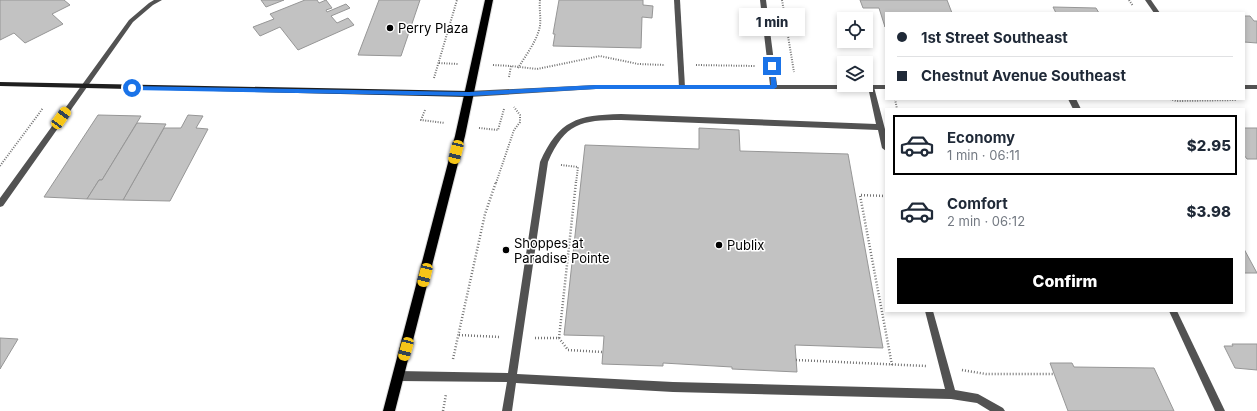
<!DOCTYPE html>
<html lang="en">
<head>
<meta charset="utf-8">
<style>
	body { margin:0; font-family:Inter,sans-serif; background:#f6f6f7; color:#1f2937; height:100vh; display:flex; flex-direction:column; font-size:15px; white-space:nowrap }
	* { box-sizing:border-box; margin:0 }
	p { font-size:13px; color:#747a83 }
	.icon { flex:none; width:22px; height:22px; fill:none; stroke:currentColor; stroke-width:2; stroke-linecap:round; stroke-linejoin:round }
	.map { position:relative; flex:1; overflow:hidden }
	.panel { position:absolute; left:885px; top:108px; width:360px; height:204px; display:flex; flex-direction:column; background:#fff; border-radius:0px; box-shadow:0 2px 6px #0003 }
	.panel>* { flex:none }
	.top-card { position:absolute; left:885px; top:12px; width:360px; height:88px; border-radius:0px; box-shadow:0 2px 6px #0003; display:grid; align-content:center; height:88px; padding:0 12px; background:#fff }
	.tools { position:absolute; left:837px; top:12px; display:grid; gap:8px }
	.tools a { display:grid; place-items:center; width:36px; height:36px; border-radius:0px; background:#fff; box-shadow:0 2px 6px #0003; font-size:20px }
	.end { position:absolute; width:18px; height:18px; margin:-9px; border:5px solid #1a73e8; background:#fff; box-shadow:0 0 0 2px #fff }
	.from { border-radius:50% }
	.bubble { position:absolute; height:28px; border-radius:0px; background:#fff; box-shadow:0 2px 6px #0003; font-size:13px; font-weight:800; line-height:28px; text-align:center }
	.car { position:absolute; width:12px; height:24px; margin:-12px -6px; border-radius:5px; box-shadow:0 0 3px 1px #0007; background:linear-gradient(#f5c518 24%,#345 0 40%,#f5c518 0 76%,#345 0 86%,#f5c518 0) }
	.top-card b { display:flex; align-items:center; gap:14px; height:38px; font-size:15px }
	.top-card b+b { border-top:1px solid #e0e1e3 }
	.top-card i { width:10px; height:10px; background:#1f2937 }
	ul { padding:7px 0 0; list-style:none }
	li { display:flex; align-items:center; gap:12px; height:60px; margin:0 8px 6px; padding:0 4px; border:2px solid transparent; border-radius:0px }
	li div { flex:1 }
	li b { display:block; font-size:15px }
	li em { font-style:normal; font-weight:800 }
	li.selected { border-color:#000 }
	li>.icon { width:36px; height:36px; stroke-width:1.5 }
	.action { display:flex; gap:8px; margin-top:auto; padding:8px 12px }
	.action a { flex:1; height:46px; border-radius:0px; background:#000; color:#fff; font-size:16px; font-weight:800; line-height:46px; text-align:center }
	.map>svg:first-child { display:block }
	.building { fill:#c2c2c2; stroke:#969696 }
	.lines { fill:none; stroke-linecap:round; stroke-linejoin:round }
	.primary-casing { stroke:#dbdbdb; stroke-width:2 }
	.path-far1 { stroke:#747474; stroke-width:2; stroke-dasharray:1 1.5; stroke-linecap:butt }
	.path { stroke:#747474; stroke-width:2.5; stroke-dasharray:1 2; stroke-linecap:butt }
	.lane { fill:#525252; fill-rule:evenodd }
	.street { fill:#525252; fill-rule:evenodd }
	.secondary { fill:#1f1f1f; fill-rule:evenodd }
	.primary { fill:#000; fill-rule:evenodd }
	.route { fill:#1a73e8 }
	.poi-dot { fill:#000; stroke:#fff; stroke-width:1.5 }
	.labels { text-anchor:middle; stroke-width:3; stroke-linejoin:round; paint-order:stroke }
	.poi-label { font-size:13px; fill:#000; stroke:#fff; text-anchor:start }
</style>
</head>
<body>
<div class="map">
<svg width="1257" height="411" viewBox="0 0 1257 411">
	<rect width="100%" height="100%" fill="#fff"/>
	<g class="building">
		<path d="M0,0H64L70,5L52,14L63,24L25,43L14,33L0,40Z"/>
		<path d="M261,0H284L266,7Z"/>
		<path d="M305,0H317L319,3L326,0L332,8L326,10L327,12L346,4L350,8L331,16L337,23L348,18L354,25L298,50L280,27L260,36L253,27L274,19L270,14Z"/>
		<path d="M379,0H420L401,56L358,55Z"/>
		<path d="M559,0H643V5L653,6L652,18L642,17L641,48L553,46L555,34H553Z"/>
		<path d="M860,0H947L952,13H886L885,27L879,8H863Z"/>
		<path d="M1053,7L1096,8L1099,13H1056Z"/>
		<path d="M1244,16H1250L1254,21H1257V43L1244,42Z"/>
		<path d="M98,115L141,116L102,180H99L87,199L44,197Z"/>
		<path d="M188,115L203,116L196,128L208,129L170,201L123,200L164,128H181Z"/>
		<path d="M137,123L166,124L123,200L87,199L99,180H102Z"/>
		<path d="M699,128L739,130L740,151L848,154L883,348L795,345L797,372L732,369V367L663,363V366L602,364L604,336L564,335L585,145L699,149Z"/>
		<path d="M1244,128H1257V159H1247L1244,155Z"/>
		<path d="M1244,249L1257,273H1244Z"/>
		<path d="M0,338L18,339L0,369Z"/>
		<path d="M1232,344H1257V370L1235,368L1224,346H1233Z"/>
		<path d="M1050,363H1072L1074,367L1154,368L1174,411H1068Z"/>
	</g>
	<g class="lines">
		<defs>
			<path id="primary" d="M485,0H493L465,136L395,411H383L455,136Z"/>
		</defs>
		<use href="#primary" class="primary-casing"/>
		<g class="path-far1">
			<path d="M782,0L794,72"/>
			<path d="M1129,0L1133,6"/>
			<path d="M439,63L458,64"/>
			<path d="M493,65L511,66"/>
			<path d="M696,65L755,66"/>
			<path d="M518,68C526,55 537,41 540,26C541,17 539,8 540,0"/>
			<path d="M509,77L511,66L537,69L600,56L638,64L665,65"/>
			<path d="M434,78L457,0"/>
			<path d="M895,99H906"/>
			<path d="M895,99L897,109"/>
			<path d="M1170,99L1176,101L1237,100"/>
			<path d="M425,110L421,120L445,123"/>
			<path d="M479,128L498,130L504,109"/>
			<path d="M561,165L578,167L576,183"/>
			<path d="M0,166L43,108"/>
			<path d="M496,183L514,130L520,122V115L514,107"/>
		</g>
		<g class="path">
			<path d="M886,196L860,195L892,365"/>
			<path d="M459,335L500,337"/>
			<path d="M535,338H559L568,350L602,352"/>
			<path d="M559,338L576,182"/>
			<path d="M453,359L485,214L496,182"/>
			<path d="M796,360L926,366"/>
			<path d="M962,370L986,374H1054"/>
			<path d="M443,411L446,394"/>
		</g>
		<g class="lane">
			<path d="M674,0H680L685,87L682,89L679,87Z"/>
			<path d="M869,85H871L874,87L886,133V151L882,148L878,130L621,120C581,120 565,123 548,162L517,374L673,382L945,389L925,311H933L955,390L978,394L1003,408L1005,411H990L977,403L951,399L673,392L516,383L512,411H502L507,382L398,381L395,379L393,376L395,373L398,371L508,373L540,162C559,120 577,115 621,114L876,124L868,87Z"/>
		</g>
		<g class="street">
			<path d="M154,0H162L153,5L133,22L3,206L0,207V198L129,20L149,3Z"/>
			<path d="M760,0H766L777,85H886V89H596L469,97L465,94L469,91L596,85H770Z"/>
			<path d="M1145,0H1151L1160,13H1154Z"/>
			<rect x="1244" y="85" width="13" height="4"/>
			<path d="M1068,99H1076L1081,109H1073Z"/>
			<path d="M1169,311H1177L1225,411H1215Z"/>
		</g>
		<path class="secondary" d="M0,82L469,91L473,94L469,97L0,86Z"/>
		<use href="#primary" class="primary"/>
	</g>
	<path class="route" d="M770,64L774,66L777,87L774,89H596L469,96L132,90L129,88L132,86L469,92L596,85H771Z"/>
	<g class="poi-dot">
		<circle cx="390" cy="28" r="4"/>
		<circle cx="719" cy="245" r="4"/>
		<circle cx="506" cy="250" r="4"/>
	</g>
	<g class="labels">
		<g class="poi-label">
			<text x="398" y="33">Perry Plaza</text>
			<text x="514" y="248">Shoppes at<tspan x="514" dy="15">Paradise Pointe</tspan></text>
			<text x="727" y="250">Publix</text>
		</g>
	</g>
</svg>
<div class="tools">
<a><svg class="icon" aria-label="locate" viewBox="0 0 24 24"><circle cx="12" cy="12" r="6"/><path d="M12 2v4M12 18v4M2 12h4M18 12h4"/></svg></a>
<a><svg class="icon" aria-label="layers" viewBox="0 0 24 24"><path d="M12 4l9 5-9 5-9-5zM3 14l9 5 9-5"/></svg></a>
</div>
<i class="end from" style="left:132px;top:88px"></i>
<i class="end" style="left:772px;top:66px"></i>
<div class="bubble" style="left:739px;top:8px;width:66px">1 min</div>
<i class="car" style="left:61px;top:118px;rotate:36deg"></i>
<i class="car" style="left:456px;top:152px;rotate:194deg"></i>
<i class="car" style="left:425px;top:275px;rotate:194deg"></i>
<i class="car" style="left:406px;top:349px;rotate:195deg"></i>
<div class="top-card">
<b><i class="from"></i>1st Street Southeast</b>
<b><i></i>Chestnut Avenue Southeast</b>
</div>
<section class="panel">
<ul>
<li class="selected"><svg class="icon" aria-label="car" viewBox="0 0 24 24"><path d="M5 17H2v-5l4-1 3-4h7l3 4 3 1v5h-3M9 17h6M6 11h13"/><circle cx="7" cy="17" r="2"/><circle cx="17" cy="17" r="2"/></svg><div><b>Economy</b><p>1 min · 06:11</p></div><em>$2.95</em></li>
<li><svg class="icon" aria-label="car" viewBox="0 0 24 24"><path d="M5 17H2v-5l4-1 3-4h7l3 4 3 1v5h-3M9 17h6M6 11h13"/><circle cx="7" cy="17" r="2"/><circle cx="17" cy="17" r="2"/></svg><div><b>Comfort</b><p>2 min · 06:12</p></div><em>$3.98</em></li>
</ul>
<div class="action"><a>Confirm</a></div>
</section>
</div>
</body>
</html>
